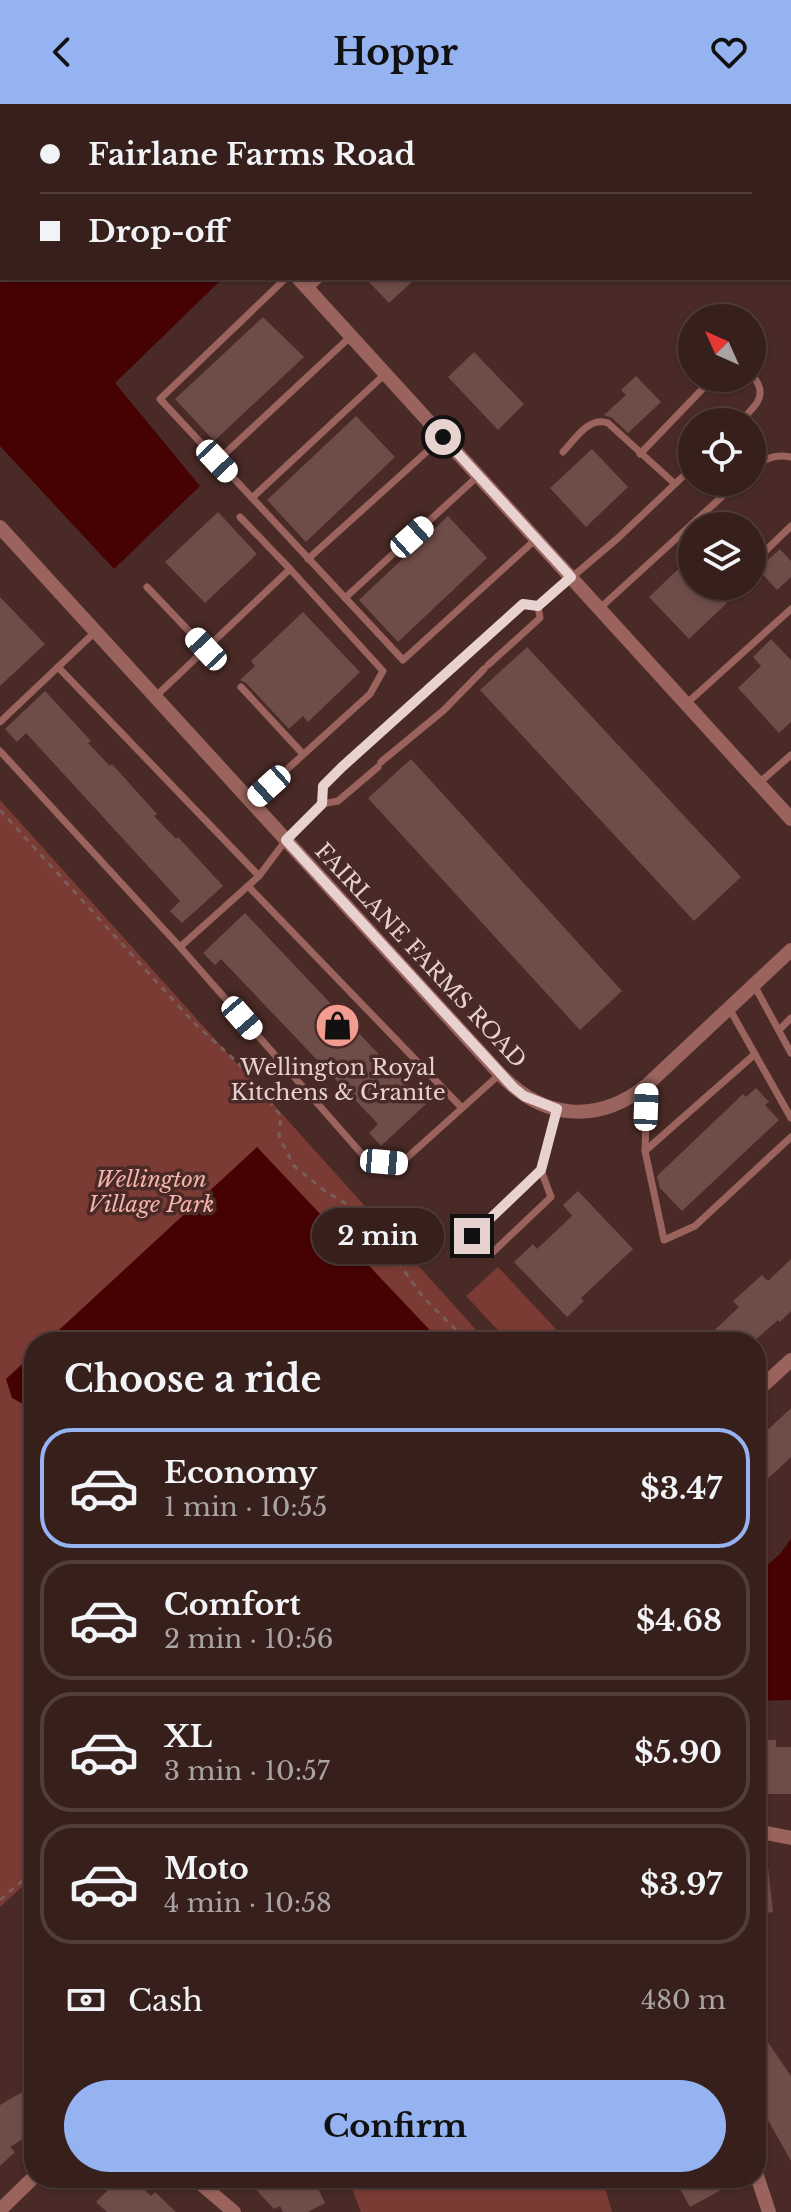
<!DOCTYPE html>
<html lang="en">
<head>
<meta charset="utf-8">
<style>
	body { margin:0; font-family:"Libre Baskerville",serif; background:#422d29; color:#f1f3f6; height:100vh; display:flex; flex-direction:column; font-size:30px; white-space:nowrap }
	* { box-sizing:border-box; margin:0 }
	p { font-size:26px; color:#aaa3a3 }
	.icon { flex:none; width:44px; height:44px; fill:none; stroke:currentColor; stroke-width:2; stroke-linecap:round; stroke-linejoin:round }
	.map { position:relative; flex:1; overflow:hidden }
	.side { position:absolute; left:24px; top:1228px; width:742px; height:856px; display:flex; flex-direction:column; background:#37201c; border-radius:32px; box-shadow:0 2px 6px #0004,0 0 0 2px #513e3b }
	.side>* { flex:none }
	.top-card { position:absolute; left:0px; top:0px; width:792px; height:176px; box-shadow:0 2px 6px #0004,0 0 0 2px #513e3b; display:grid; align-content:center; height:176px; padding:0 40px; background:#37201c }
	.needle { width:52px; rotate:315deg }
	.controls { position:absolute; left:678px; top:200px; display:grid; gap:16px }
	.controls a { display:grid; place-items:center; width:88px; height:88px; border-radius:50%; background:#37201c; box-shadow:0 2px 6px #0004,0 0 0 2px #513e3b; font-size:40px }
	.end { position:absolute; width:36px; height:36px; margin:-18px; border:10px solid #e7d2cf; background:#111; box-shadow:0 0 0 4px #111 }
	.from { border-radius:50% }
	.bubble { position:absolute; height:56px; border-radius:28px; background:#37201c; box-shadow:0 2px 6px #0004,0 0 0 2px #513e3b; font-size:26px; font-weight:800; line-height:56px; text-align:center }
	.car { position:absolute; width:24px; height:48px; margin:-24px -12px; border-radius:10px; box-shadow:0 0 6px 2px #0007; background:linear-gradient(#fff 24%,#345 0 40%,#fff 0 76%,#345 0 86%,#fff 0) }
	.top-card b { display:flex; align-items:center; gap:28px; height:76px; font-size:30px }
	.top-card b+b { border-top:2px solid #513e3b }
	.top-card i { width:20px; height:20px; background:#f1f3f6 }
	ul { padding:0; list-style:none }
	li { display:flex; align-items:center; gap:24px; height:120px; margin:0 16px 12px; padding:0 24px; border:4px solid #513e3b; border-radius:32px }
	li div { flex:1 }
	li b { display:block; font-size:30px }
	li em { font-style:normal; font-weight:800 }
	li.on { border-color:#95b2f1 }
	li>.icon { width:72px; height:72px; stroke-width:1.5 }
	h2 { padding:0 40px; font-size:36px; line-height:96px }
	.pay { display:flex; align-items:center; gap:20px; height:88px; padding:0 40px; font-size:30px }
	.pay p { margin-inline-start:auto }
	.button { display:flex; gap:16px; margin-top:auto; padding:16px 40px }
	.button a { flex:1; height:92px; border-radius:48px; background:#95b2f1; color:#111; font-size:32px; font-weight:800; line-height:92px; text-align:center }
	header { display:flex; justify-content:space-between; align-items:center; height:104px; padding:0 40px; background:#95b2f1; color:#111; font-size:36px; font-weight:800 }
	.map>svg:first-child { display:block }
	.green { fill:#7a3b35 }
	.water { fill:#460103 }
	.building { fill:#6e4c48 }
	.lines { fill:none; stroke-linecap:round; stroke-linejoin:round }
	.path { stroke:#795d5a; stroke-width:3; stroke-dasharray:6 6; stroke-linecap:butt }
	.service { stroke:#9a635d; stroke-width:7 }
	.minor { stroke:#9a635d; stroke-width:14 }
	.route { stroke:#e7d2cf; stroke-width:10 }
	.labels { text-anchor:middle; stroke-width:7; stroke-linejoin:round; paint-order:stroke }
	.street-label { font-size:22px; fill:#e7d2cf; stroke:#492a26 }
	.poi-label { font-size:22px; fill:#e7d2cf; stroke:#492a26 }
	.park-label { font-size:22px; font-style:italic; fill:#f5b3ab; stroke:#492a26 }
</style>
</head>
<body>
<header><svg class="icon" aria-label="back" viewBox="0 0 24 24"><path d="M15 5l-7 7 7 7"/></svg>Hoppr<svg class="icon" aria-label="heart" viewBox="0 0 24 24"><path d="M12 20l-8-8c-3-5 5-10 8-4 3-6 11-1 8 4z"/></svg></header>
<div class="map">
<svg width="791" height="2108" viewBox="0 0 791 2108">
	<rect width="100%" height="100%" fill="#492a26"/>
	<g class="green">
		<path d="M0,696L487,1238H34V1772L0,1803Z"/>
		<path d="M498,1163L556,1225L542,1238H509L466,1192Z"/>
		<path d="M348,2074H602L612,2108H361Z"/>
	</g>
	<g class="water">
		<path d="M0,0L72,2H2V174H223L115,279L200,382L114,465L0,342Z"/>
		<path d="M257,1043L441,1238H46Z"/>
		<path d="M34,1249V1306L12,1294L6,1275Z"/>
		<path d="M791,1435V1596L756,1597V1471L780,1450Z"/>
	</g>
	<g class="building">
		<path d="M365,174H416L389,199Z"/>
		<path d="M263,213L304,253L214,337L175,295Z"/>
		<path d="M474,248L524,300L498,326L448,273Z"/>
		<path d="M636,272L661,298L628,329L612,314L604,311L626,291L621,286Z"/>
		<path d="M356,312L395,353L306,438L267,396Z"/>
		<path d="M592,345L628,383L586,423L550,384Z"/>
		<path d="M218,408L257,450L205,499L165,458Z"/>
		<path d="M448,412L487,454L398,538L359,496Z"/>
		<path d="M780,445L791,457V473L777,486L758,465Z"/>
		<path d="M692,452V482H711L727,499L689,535L649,493Z"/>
		<path d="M0,493L45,540L0,582Z"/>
		<path d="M303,508L360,568L308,618L303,612L289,625L246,579L240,576L255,562L251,557Z"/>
		<path d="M771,535L791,556V618L779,629L738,584L761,562L753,553Z"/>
		<path d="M527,543L741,773L694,817L480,586Z"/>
		<path d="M45,587L91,637L88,639L110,662L112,660L157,710L154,712L176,735L178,733L223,782L182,819L170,807L180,797L26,629L17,638L5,625Z"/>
		<path d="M411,655L622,887L580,926L368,694Z"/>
		<path d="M245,809L426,1000L381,1042L369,1029L378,1020L221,855L215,861L203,849Z"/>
		<path d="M756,984L769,998L765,1001L779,1016L682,1107L660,1084L657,1072L743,990L746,993Z"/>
		<path d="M578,1087L633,1145L581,1194L584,1197L567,1213L514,1158L533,1140L537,1145L572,1112L563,1101Z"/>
		<path d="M791,1155V1207L780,1218L778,1216L753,1238H702L739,1203L733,1197L762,1171L768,1177Z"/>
		<path d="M791,1304V1353L756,1386V1337Z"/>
		<path d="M758,1636H776V1643H791V1690H757Z"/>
		<path d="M768,1763L773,1808L756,1810V1765Z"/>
		<path d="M756,1921L791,1972V2057L760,2002L756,2005Z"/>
		<path d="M34,1981V2028L10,2043L15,2048L0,2062V2001Z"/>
		<path d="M120,2074H132L151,2092L155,2088L176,2108H107L96,2098Z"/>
		<path d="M245,2074H313L325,2099L308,2108H283L280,2102L274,2105Z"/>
		<path d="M674,2074H715L721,2086L690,2103Z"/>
	</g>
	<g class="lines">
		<g class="path">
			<path d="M0,706L194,919L238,959L281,1012L279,1032L294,1062L325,1087L350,1102L377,1129L423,1193L468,1238"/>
			<path d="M0,1796L34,1767"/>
		</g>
		<g class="service">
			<path d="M268,2L270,0"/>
			<path d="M301,2L304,0"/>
			<path d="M286,174L160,295L403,556L535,436"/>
			<path d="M308,186L321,174"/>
			<path d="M739,318C755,303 770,291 752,271"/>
			<path d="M640,350L713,274"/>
			<path d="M217,357L350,233"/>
			<path d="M752,366C765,354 774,350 791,353"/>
			<path d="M675,380L692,364"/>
			<path d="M252,394L385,270"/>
			<path d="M240,413L290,465"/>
			<path d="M308,455L443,333"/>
			<path d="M752,460L791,422"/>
			<path d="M147,483L206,545"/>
			<path d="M345,494L478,372"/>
			<path d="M599,505L738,378"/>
			<path d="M488,561L540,514L538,502"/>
			<path d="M58,563L259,772"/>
			<path d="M241,583L303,650"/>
			<path d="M155,593L290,465L383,567L370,590L251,698"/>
			<path d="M686,600L791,505"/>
			<path d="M0,618L96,527"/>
			<path d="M0,647L180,843L259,772L286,736L322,700L338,697L378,663"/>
			<path d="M381,658L444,606L484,565"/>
			<path d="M759,679L791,651"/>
			<path d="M322,700L323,682L523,500L538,502L618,434L675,380L608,319C589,312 575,335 563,348"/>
			<path d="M248,782L462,1004"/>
			<path d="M180,843L368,1057L400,1060L500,970"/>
			<path d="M754,881L791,949"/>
			<path d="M729,904L791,1014"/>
			<path d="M779,926L791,914"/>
			<path d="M647,983L645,1047L664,1136L695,1122L791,1033"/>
			<path d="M645,1047L755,950"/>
			<path d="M541,1066L551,1093L493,1148L477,1144L472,1132L541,1066L557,1005"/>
		</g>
		<g class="minor">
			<path d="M139,0L141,2"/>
			<path d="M298,174L791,715"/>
			<path d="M0,423L500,970C543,1015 597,1021 647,981L791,846"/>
			<path d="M756,1288L791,1256"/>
			<path d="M756,1727L791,1734"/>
			<path d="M756,2069L769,2108"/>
			<path d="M194,2074L234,2108"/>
			<path d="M0,2106L34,2073"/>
		</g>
	</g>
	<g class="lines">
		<path class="route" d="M443,333L571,473L538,502L523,500L342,663L323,682L322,700L286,736L513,983L524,992L557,1005L541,1066L472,1132"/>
	</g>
	<defs>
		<symbol id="shop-disc" viewBox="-11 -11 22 22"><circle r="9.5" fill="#f59c92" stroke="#492a26"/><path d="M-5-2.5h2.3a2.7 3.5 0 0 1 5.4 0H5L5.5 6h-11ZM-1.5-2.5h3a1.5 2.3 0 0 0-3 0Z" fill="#111"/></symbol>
	</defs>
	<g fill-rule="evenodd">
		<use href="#shop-disc" x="312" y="896" width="51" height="51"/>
	</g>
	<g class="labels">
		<g class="street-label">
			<text transform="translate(421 851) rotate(47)" y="8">FAIRLANE FARMS ROAD</text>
		</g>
		<g class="poi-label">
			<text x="338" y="971">Wellington Royal<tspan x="338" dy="25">Kitchens &amp; Granite</tspan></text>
		</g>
		<g class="park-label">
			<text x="151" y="1083">Wellington<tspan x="151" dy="25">Village Park</tspan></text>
		</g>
	</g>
</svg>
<div class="controls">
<a><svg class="needle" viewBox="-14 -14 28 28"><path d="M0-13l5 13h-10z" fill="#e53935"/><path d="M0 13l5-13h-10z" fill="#aaa3a3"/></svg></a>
<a><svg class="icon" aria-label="locate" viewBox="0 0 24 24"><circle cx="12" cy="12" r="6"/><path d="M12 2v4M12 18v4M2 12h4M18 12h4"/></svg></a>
<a><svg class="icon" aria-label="layers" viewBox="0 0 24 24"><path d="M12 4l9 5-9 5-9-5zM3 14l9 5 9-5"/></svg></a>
</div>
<i class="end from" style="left:443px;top:333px"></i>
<i class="end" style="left:472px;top:1132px"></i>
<div class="bubble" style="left:312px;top:1104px;width:132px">2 min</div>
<i class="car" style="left:217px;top:357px;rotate:137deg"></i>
<i class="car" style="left:412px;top:433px;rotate:48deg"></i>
<i class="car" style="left:206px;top:545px;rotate:317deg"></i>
<i class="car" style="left:269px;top:682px;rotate:228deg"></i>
<i class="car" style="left:242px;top:914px;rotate:139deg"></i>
<i class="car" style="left:646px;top:1003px;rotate:2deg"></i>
<i class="car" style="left:384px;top:1058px;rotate:95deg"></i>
<div class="top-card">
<b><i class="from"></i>Fairlane Farms Road</b>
<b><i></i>Drop-off</b>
</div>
<section class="side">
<h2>Choose a ride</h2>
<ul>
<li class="on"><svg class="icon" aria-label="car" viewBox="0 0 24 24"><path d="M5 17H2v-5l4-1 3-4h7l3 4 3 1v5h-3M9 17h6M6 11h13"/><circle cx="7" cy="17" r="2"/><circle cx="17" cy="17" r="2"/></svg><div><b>Economy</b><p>1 min · 10:55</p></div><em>$3.47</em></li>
<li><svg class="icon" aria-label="car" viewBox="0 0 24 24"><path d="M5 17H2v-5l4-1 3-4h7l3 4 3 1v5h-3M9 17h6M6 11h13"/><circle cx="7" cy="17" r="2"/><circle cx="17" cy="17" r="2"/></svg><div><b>Comfort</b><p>2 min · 10:56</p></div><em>$4.68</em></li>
<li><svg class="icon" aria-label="car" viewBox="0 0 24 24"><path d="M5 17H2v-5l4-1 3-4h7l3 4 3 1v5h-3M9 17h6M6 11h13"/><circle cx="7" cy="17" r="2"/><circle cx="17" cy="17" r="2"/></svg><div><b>XL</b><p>3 min · 10:57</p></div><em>$5.90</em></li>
<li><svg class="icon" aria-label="car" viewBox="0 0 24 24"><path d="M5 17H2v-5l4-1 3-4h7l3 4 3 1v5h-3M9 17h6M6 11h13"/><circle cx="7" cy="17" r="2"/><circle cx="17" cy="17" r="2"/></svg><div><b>Moto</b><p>4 min · 10:58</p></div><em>$3.97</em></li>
</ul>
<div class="pay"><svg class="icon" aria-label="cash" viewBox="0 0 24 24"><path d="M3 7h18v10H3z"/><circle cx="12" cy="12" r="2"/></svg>Cash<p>480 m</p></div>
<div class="button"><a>Confirm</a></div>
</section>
</div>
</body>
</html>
